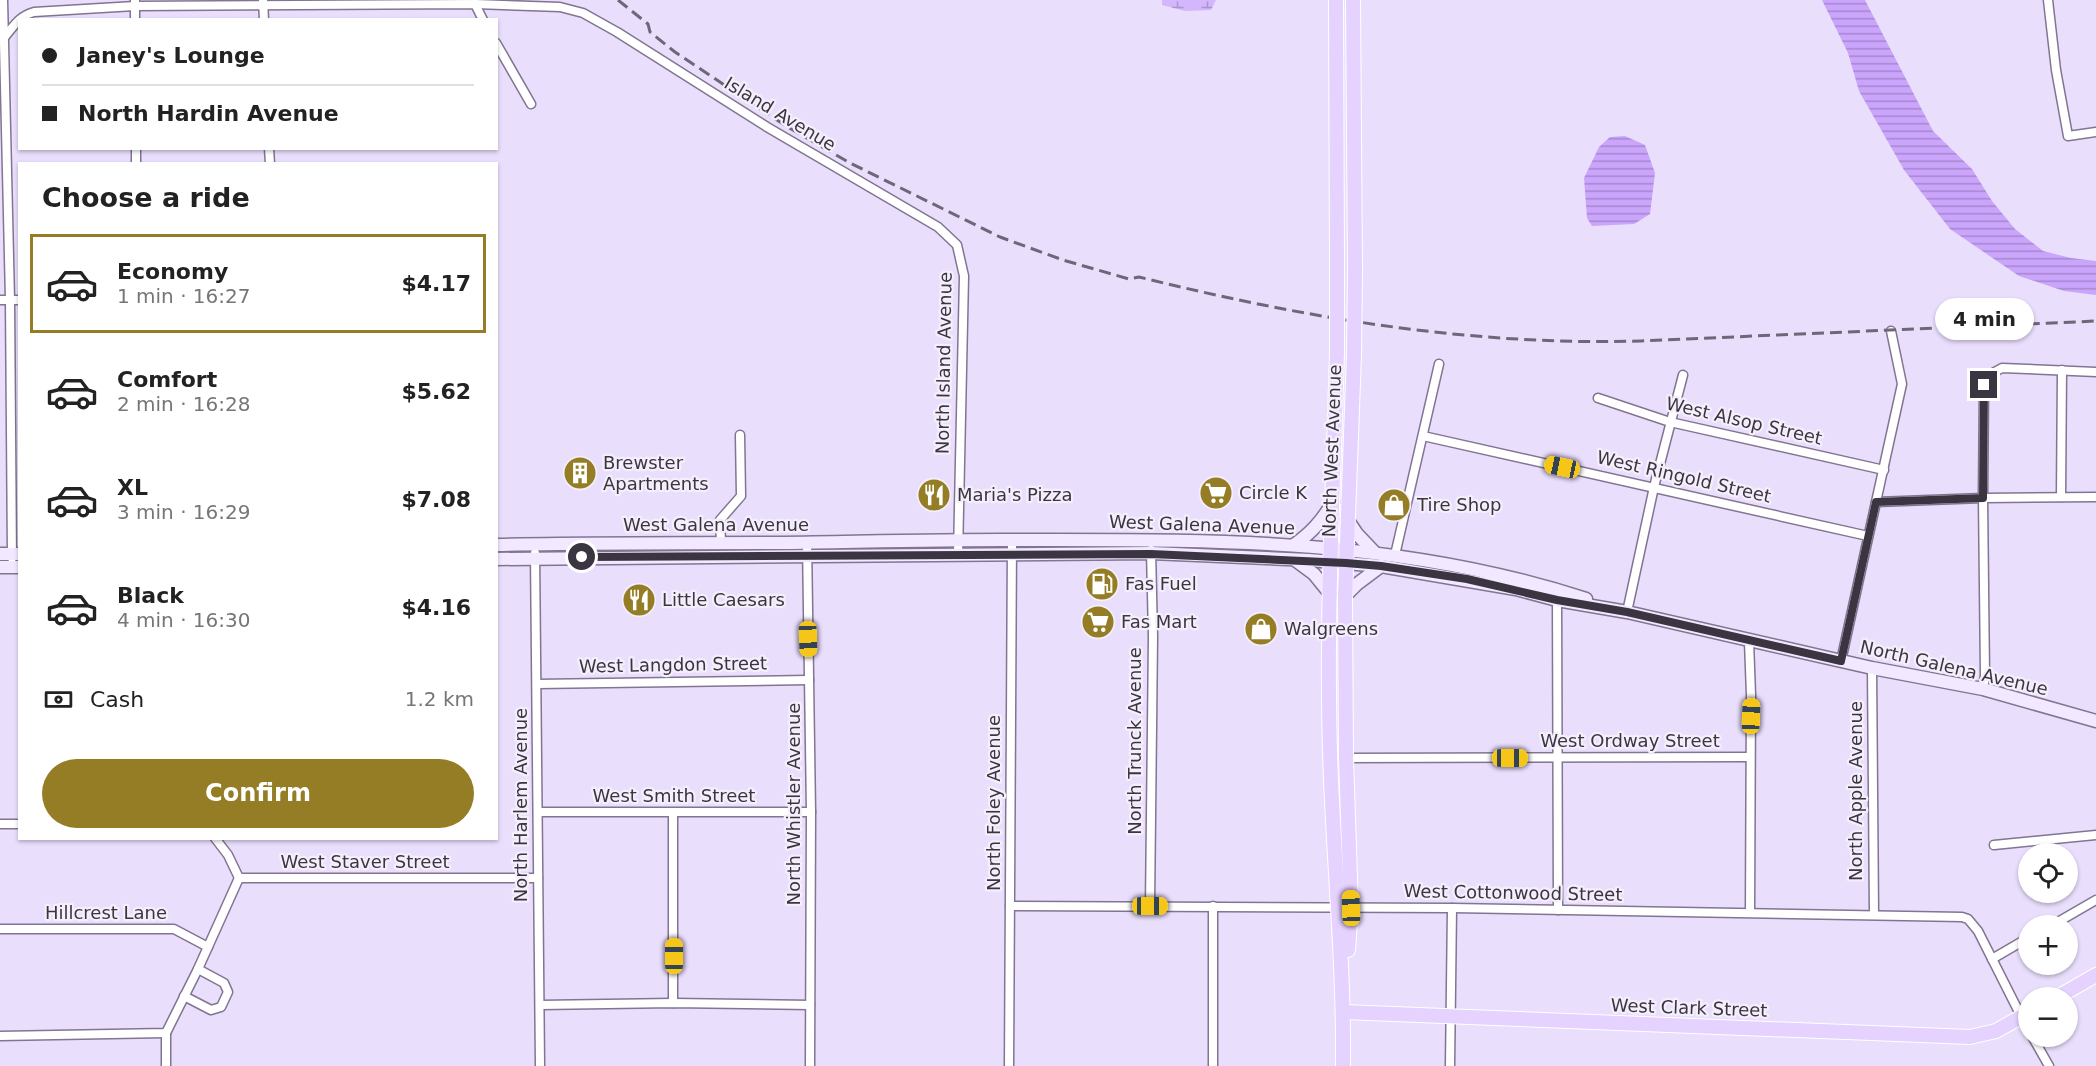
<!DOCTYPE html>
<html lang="en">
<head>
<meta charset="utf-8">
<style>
	body { margin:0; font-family:"DejaVu Sans",sans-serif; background:#f2f2f2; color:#222; height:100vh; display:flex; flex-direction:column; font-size:22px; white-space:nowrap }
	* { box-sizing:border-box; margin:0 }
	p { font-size:20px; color:#767676 }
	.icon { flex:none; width:33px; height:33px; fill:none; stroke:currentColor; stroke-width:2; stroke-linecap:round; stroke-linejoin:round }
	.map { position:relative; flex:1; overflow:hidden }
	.drawer { position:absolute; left:18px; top:162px; width:480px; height:678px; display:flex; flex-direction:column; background:#fff; border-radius:0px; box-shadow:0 2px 4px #0004 }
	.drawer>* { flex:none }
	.top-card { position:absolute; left:18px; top:18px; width:480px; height:132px; border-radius:0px; box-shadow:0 2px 4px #0004; display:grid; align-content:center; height:132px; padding:0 24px; background:#fff }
	.controls { position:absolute; left:2018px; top:843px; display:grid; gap:12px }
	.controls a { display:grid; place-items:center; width:60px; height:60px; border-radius:50%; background:#fff; box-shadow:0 2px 4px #0004; font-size:30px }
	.end { position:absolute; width:27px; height:27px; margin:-14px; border:8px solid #3a3541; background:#fff; box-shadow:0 0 0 3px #fff }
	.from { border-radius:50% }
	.bubble { position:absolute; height:42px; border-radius:21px; background:#fff; box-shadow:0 2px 4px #0004; font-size:20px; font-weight:800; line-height:42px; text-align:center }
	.car { position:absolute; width:18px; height:36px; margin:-18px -9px; border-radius:8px; box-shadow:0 0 4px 2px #0007; background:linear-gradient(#f5c518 24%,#345 0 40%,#f5c518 0 76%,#345 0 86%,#f5c518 0) }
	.top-card b { display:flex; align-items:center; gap:21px; height:57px; font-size:22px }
	.top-card b+b { border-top:2px solid #e0e0e0 }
	.top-card i { width:15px; height:15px; background:#222 }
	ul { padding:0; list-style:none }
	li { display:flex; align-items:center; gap:18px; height:99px; margin:0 12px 9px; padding:0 12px; border:3px solid transparent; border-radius:0px }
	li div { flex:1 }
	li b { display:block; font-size:22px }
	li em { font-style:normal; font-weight:800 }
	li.current { border-color:#957d25 }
	li>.icon { width:54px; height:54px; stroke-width:1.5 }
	h2 { padding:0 24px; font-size:27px; line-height:72px }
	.pay { display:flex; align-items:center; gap:15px; height:66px; padding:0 24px; font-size:22px }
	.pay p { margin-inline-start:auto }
	.primary-button { display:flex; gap:12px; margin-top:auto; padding:12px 24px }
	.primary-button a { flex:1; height:69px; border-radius:36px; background:#957d25; color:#fff; font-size:24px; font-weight:800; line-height:69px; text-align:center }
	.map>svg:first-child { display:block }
	.wetland { fill:url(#wetland-marsh) }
	.water { fill:url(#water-rules) }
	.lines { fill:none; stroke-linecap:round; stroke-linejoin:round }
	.minor-casing { stroke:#817591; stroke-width:11 }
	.secondary-casing { stroke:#817591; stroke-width:15 }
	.primary-casing { stroke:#fff; stroke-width:16 }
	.minor { stroke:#fff; stroke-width:8 }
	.secondary { stroke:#f2e8ff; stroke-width:12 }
	.primary { stroke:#e5d2fe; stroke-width:14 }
	.rail { stroke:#6e6778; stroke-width:3; stroke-dasharray:12 6; stroke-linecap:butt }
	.primary-bridge-casing { stroke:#fff; stroke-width:16; stroke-linecap:butt }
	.primary-bridge { stroke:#e5d2fe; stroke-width:14 }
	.route { stroke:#3a3541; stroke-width:8 }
	.labels { text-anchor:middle; stroke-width:4.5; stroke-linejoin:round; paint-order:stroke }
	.street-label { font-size:18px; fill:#3a3541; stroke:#f4effb }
	.poi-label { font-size:18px; fill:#3a3541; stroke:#f4effb; text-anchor:start }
</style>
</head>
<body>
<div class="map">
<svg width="2096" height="1066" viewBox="0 0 2096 1066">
	<defs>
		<pattern id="wetland-marsh" width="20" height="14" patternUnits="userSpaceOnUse" patternTransform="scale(1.5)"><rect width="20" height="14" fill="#d3b6fb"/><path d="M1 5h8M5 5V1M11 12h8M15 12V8" fill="none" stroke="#ac95cd"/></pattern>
		<pattern id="water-rules" width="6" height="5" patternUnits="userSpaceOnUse" patternTransform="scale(1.5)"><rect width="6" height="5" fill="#caa5fb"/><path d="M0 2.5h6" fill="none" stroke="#a587cd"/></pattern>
	</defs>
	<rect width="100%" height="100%" fill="#eadefd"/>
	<path class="wetland" d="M1162,0H1216L1211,10L1185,11L1162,5Z"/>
	<g class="water">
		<path d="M1822,0H1865L1933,131L1972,169L1992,201L2015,229L2043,251L2071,258L2096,261V295L2064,291L2019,276L1950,229L1904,170L1859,91L1848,53Z"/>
		<path d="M1625,136L1645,145L1655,173L1650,214L1634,224L1592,226L1587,218L1584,178L1599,147L1610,137Z"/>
	</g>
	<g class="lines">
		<defs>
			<g id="minor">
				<path d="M3,0L10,300L12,558"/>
				<path d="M135,0V20"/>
				<path d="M263,0L264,20"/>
				<path d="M2048,0L2056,70L2068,136L2096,132"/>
				<path d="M475,4L483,20"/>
				<path d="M3,39C13,27 19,16 34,12L135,6L475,4L560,7L583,13L617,32L767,127L938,227L957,245L964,276L958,555"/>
				<path d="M496,43L531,104"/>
				<path d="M136,148V164"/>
				<path d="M269,148L270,164"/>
				<path d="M0,300H20"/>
				<path d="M1598,398L1670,422L1884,470"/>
				<path d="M1423,436L1868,536"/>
				<path d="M2061,497L2062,370"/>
				<path d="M1876,502L1983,498L2096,497"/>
				<path d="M807,542L811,812L810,1066"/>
				<path d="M721,543L720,520L741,496L740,435"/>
				<path d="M535,553L540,1066"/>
				<path d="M1395,555L1439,364"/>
				<path d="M1557,595L1558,910"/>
				<path d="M1627,612L1654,487L1683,375"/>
				<path d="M1749,641L1751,695L1750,912"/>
				<path d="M1841,661L1902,384L1891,331"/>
				<path d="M1872,668L1874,914"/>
				<path d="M537,684L809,680"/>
				<path d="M1983,689L1985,675L1983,498L1984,385L1991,374L2002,368L2096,372"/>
				<path d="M1343,758L1749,757"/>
				<path d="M538,812H811"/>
				<path d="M673,813V1003"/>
				<path d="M0,824H20"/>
				<path d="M215,838L228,855L239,878H538"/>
				<path d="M1994,845L2096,835"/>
				<path d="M1010,906L1452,908L1962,917L1968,919L1978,931L2028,1030"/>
				<path d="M1150,906L1153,637L1151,550"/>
				<path d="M2051,926L2096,900"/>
				<path d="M0,929H174L208,947"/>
				<path d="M1992,959L2028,938"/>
				<path d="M184,996L211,1010L221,1007L228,992L224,983L198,969"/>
				<path d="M540,1005L673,1003L810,1005"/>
				<path d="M0,1036L166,1033L198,969L239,878"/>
				<path d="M2032,1036L2049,1066"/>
				<path d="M166,1066V1033"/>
				<path d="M1009,1066L1012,540"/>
				<path d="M1213,1066V906"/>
				<path d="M1450,1066L1452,908"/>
			</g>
			<g id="secondary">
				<path d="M1347,519L1357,534L1375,553"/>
				<path d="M496,545C592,543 687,543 783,543C856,542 930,540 1003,540C1202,540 1394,536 1586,599"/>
				<path d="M1294,545C1311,533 1322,521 1333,502"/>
				<path d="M0,554H20"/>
				<path d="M496,559L1151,553L1309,560L1381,566L1516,589L1557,600L1627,612L1872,668L1983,689L2096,721"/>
				<path d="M1295,560L1314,574L1331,595"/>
				<path d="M0,567H20"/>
				<path d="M1345,596L1357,584L1381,566"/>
			</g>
			<g id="primary">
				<path d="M1336,0L1337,267"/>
				<path d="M1353,0L1355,270"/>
				<path d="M1337,352C1333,494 1325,637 1331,780C1335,875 1344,970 1343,1066"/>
				<path d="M1348,950L1351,908L1346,758L1345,596L1354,355"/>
				<path d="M2056,998L2096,975"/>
				<path d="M1343,1012L1970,1037L1996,1031L2028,1013"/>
			</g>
		</defs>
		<use href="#minor" class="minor-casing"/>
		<use href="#secondary" class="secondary-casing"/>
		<use href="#primary" class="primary-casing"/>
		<use href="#minor" class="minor"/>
		<use href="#secondary" class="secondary"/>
		<use href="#primary" class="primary"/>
		<path class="rail" d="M618,0L648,24L650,32L675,52L786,126L850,163L1000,237L1063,260L1129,279L1139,277C1304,318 1471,346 1641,341L2096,321"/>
		<defs>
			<g id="primary-bridge">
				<path d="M1337,267V352"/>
				<path d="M1354,355L1355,270"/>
			</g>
		</defs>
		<use href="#primary-bridge" class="primary-bridge-casing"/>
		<use href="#primary-bridge" class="primary-bridge"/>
	</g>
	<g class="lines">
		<path class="route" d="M582,557L1151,554L1346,563L1381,566L1467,579L1557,600L1627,612L1841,661L1876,502L1983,498L1984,385"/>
	</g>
	<defs>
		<symbol id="building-disc" viewBox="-11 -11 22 22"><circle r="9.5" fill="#957d25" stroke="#f4effb"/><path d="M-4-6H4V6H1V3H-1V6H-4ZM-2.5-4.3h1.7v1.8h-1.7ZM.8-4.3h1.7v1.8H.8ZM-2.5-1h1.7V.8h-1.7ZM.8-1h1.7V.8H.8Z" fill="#fff"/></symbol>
		<symbol id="supermarket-disc" viewBox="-11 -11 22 22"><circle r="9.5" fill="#957d25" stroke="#f4effb"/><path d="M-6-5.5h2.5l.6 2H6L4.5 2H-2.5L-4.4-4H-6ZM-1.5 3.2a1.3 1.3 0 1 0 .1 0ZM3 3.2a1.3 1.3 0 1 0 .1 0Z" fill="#fff"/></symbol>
		<symbol id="restaurant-disc" viewBox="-11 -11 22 22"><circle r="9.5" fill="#957d25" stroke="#f4effb"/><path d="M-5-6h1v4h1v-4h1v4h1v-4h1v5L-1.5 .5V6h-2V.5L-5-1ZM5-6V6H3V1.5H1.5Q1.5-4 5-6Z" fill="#fff"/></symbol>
		<symbol id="shop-disc" viewBox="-11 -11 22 22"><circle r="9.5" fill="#957d25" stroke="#f4effb"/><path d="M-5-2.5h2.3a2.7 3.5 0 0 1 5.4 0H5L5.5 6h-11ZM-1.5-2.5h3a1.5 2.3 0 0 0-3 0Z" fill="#fff"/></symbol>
		<symbol id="fuel-disc" viewBox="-11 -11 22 22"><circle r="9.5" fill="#957d25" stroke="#f4effb"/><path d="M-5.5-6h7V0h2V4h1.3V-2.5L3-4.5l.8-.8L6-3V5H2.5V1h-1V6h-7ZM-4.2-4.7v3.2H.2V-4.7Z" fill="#fff"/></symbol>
	</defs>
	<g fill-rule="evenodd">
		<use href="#building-disc" x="561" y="454" width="38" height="38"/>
		<use href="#supermarket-disc" x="1197" y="474" width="38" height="38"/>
		<use href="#restaurant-disc" x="915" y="476" width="38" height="38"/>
		<use href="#shop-disc" x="1375" y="486" width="38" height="38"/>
		<use href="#fuel-disc" x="1083" y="565" width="38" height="38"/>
		<use href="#restaurant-disc" x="620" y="581" width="38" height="38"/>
		<use href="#supermarket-disc" x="1079" y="603" width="38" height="38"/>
		<use href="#shop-disc" x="1242" y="610" width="38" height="38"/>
	</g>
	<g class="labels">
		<g class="street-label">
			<text transform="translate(780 114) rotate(31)" y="6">Island Avenue</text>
			<text transform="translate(944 363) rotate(-89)" y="6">North Island Avenue</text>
			<text transform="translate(1744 421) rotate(13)" y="6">West Alsop Street</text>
			<text transform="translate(1332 451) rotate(-88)" y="6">North West Avenue</text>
			<text transform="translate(1684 477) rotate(13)" y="6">West Ringold Street</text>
			<text x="716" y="531">West Galena Avenue</text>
			<text transform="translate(1202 525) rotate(2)" y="6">West Galena Avenue</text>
			<text transform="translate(673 665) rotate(-1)" y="6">West Langdon Street</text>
			<text transform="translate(1954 668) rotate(13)" y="6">North Galena Avenue</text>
			<text transform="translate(1135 741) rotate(-90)" y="6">North Trunck Avenue</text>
			<text x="1630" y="747">West Ordway Street</text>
			<text transform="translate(1856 791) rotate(-90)" y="6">North Apple Avenue</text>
			<text x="674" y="802">West Smith Street</text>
			<text transform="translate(994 803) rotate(-90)" y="6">North Foley Avenue</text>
			<text transform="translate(794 804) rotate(-90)" y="6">North Whistler Avenue</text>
			<text transform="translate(521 805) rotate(-90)" y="6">North Harlem Avenue</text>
			<text x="365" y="868">West Staver Street</text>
			<text transform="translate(1513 893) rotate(1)" y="6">West Cottonwood Street</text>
			<text x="106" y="919">Hillcrest Lane</text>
			<text transform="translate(1689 1008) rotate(2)" y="6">West Clark Street</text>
		</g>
		<g class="poi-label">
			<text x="603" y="469">Brewster<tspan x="603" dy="21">Apartments</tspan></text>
			<text x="1239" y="499">Circle K</text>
			<text x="957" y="501">Maria's Pizza</text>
			<text x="1417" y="511">Tire Shop</text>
			<text x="1125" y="590">Fas Fuel</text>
			<text x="662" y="606">Little Caesars</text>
			<text x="1121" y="628">Fas Mart</text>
			<text x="1284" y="635">Walgreens</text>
		</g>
	</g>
</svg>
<div class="controls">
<a><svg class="icon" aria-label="locate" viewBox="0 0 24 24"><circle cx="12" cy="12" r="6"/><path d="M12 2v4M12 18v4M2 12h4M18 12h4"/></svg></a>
<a>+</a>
<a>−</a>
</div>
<i class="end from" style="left:582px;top:557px"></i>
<i class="end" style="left:1984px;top:385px"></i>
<div class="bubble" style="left:1935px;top:298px;width:99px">4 min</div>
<i class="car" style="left:1562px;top:467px;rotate:282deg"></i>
<i class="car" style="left:808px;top:639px;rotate:178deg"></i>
<i class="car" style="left:1751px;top:716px;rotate:2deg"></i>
<i class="car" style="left:1510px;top:758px;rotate:90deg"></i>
<i class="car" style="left:1150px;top:906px;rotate:90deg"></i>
<i class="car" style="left:1351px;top:908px;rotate:358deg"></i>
<i class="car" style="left:674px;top:956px;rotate:0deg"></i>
<div class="top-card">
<b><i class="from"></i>Janey's Lounge</b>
<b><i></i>North Hardin Avenue</b>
</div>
<section class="drawer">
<h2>Choose a ride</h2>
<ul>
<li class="current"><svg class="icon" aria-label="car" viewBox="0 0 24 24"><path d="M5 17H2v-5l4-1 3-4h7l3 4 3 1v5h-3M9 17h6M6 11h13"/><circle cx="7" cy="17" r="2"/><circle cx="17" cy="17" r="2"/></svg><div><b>Economy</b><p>1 min · 16:27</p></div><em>$4.17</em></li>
<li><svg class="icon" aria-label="car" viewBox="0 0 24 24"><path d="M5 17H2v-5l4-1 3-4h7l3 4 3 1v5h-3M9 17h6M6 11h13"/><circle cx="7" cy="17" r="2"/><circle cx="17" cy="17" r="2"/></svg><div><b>Comfort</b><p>2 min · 16:28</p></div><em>$5.62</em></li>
<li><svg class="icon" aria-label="car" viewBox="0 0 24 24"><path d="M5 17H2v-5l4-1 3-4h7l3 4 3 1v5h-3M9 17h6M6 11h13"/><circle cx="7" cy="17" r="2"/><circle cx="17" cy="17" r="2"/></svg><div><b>XL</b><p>3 min · 16:29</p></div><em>$7.08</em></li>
<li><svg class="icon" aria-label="car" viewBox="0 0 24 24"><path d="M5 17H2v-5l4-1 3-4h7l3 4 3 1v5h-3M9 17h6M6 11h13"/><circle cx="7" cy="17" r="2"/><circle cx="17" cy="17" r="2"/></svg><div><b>Black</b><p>4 min · 16:30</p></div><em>$4.16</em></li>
</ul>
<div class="pay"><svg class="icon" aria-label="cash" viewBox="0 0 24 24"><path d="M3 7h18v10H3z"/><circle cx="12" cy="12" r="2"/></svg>Cash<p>1.2 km</p></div>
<div class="primary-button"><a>Confirm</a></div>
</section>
</div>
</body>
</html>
